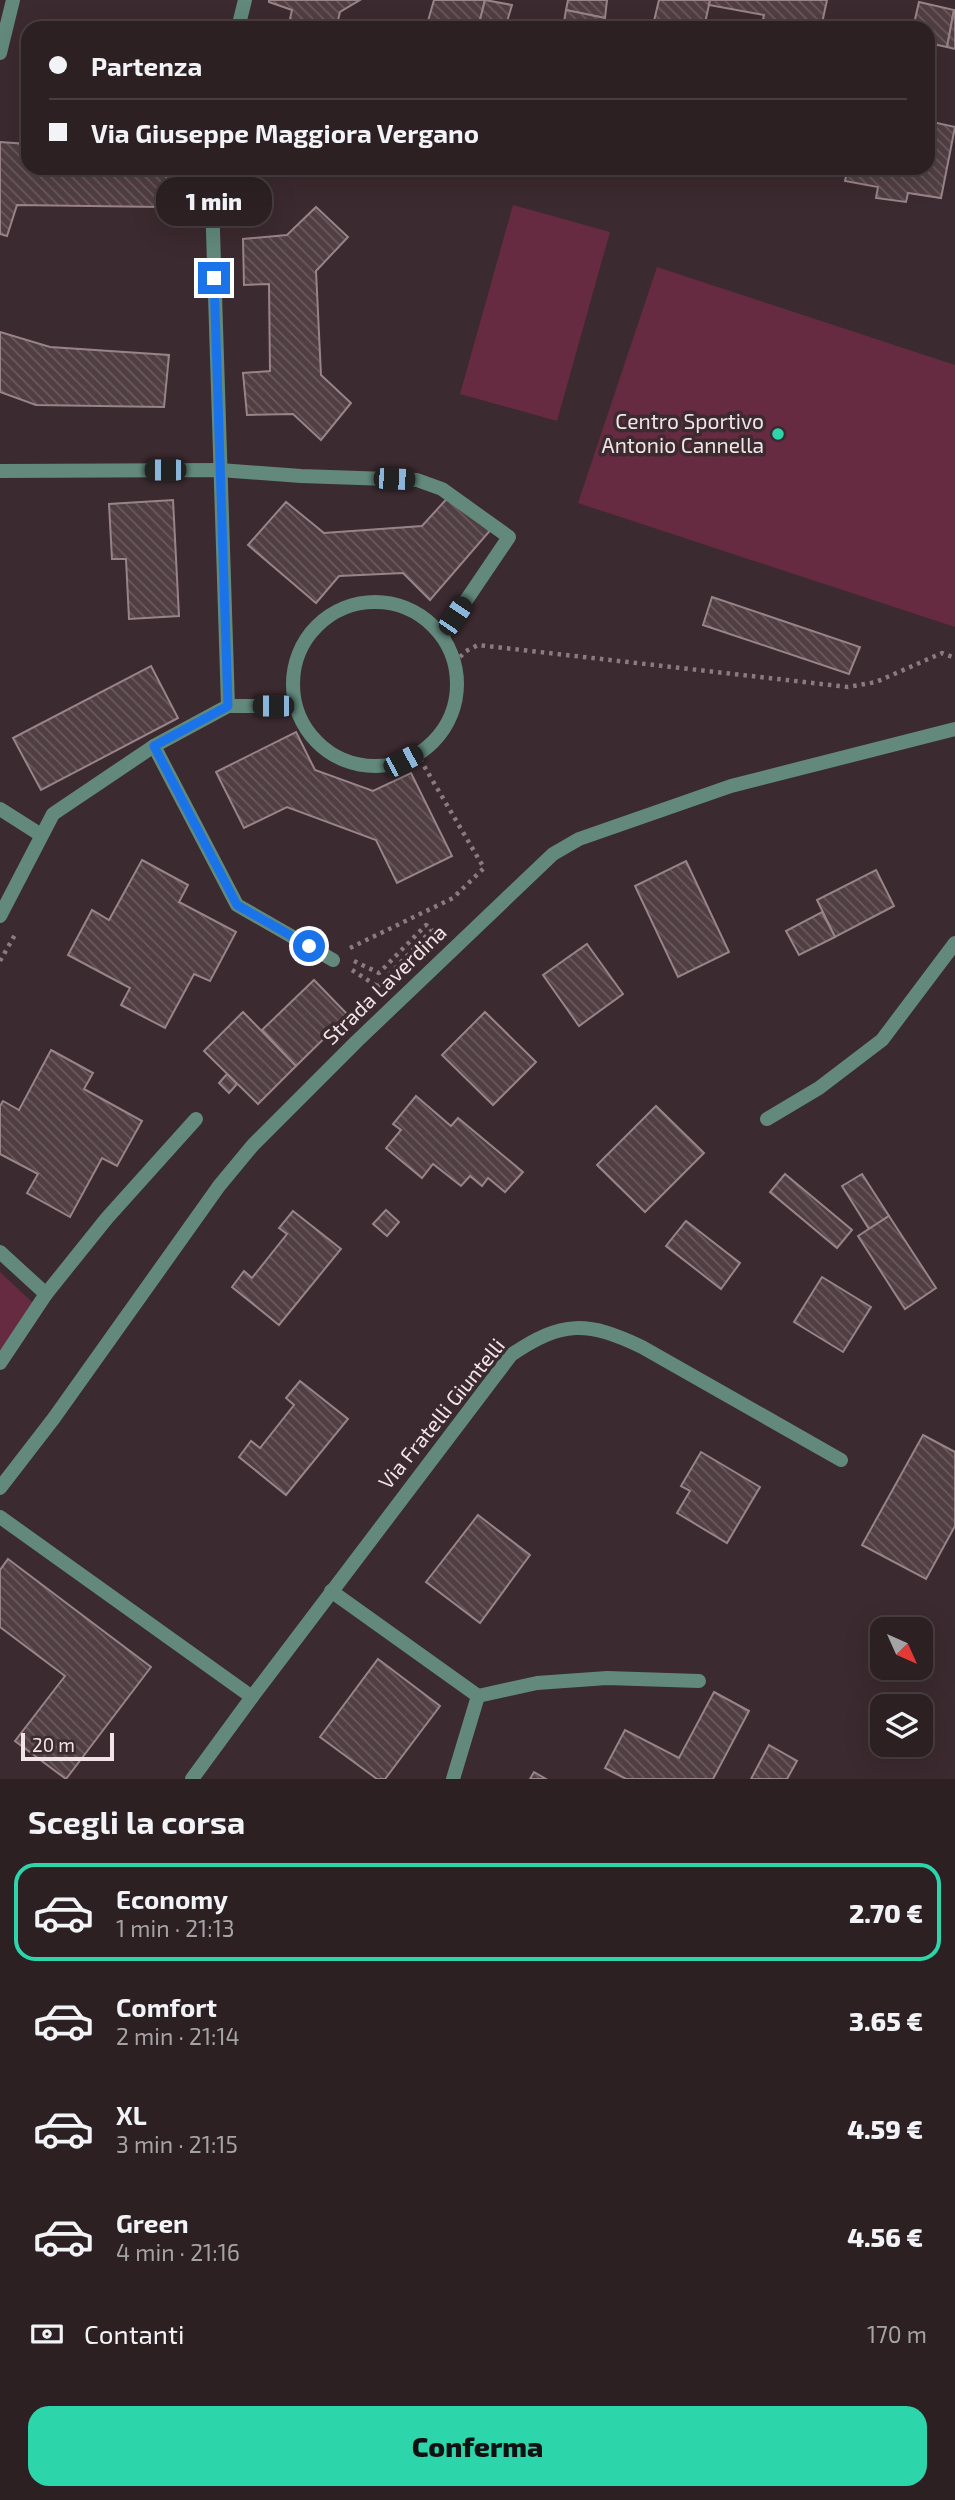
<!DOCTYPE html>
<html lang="it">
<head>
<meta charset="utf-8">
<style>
	body { margin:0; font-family:"Exo 2",sans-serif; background:#382d30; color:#f1f3f6; height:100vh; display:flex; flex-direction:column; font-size:26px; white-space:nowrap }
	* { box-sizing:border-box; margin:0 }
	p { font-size:23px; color:#a6a3a6 }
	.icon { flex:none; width:38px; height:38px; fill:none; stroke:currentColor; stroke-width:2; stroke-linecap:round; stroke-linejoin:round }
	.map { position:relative; height:1779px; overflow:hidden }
	.panel { display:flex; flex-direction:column; background:#2c2023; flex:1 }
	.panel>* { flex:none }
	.top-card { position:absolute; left:21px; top:21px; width:914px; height:154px; border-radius:21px; box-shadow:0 7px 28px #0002,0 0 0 2px #483e41; display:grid; align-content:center; height:154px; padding:0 28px; background:#2c2023 }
	.needle { width:46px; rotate:135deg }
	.tools { position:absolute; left:870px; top:1617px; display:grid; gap:14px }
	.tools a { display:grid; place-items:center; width:63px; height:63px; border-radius:14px; background:#2c2023; box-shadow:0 7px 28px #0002,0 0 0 2px #483e41; font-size:35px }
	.scale { position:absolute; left:21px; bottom:18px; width:93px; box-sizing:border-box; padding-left:7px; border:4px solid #f0e4e7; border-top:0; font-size:19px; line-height:24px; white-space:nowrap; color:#f0e4e7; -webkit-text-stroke:5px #3b2a2f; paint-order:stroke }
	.end { position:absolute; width:32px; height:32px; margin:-16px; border:9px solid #1a73e8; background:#fff; box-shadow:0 0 0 4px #fff }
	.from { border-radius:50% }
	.bubble { position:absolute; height:49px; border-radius:21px; background:#2c2023; box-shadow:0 7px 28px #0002,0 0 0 2px #483e41; font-size:23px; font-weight:800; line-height:49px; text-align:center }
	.car { position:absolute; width:21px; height:42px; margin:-21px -10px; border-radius:9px; box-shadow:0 0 5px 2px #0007; background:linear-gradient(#222 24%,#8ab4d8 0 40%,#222 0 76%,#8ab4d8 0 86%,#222 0) }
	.top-card b { display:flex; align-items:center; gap:24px; height:66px; font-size:26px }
	.top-card b+b { border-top:2px solid #483e41 }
	.top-card i { width:18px; height:18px; background:#f1f3f6 }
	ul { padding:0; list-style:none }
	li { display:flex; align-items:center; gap:21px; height:98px; margin:0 14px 10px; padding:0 14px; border:4px solid transparent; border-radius:21px }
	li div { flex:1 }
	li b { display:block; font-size:26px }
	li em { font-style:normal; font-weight:800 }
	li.selected { border-color:#2dd5ab }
	li>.icon { width:63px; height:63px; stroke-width:1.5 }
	h2 { padding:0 28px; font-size:32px; line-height:84px }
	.pay { display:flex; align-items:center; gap:18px; height:77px; padding:0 28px; font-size:26px }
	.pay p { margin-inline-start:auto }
	.action { display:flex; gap:14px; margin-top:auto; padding:14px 28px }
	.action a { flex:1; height:80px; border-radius:21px; background:#2dd5ab; color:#111; font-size:28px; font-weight:800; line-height:80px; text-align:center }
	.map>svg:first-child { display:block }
	.green { fill:#662b40 }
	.building { fill:url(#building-back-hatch); stroke:#988389; stroke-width:2 }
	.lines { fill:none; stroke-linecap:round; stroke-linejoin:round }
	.path { stroke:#8a7b7f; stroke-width:4.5; stroke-dasharray:3.5 5; stroke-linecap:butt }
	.service { stroke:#62897c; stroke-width:14 }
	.minor { stroke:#62897c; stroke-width:14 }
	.route { stroke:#1a73e8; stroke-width:9 }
	.poi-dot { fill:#2dd5ab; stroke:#3b2a2f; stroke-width:2.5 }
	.labels { text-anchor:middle; stroke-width:7; stroke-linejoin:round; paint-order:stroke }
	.poi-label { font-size:21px; fill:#f0e4e7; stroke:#3b2a2f; text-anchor:end }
	.street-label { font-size:21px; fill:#f0e4e7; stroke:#3b2a2f }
</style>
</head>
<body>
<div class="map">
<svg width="955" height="1779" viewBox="0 0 955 1779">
	<defs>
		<pattern id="building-back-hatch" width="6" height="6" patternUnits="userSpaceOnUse" patternTransform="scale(1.75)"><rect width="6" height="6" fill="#503e43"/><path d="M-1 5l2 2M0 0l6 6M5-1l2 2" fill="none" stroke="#6a5a5e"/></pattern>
	</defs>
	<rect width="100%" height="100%" fill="#3b2a2f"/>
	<g class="green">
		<path d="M513,205L610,232L557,421L460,394Z"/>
		<path d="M657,267L955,365V627L578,503Z"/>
		<path d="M0,1272L34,1304L0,1353Z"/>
	</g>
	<g class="building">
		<path d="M269,0H360L340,12L336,28H288L292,10L269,2Z"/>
		<path d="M434,0H485L478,28H426Z"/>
		<path d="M485,0L512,5L505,28H478Z"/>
		<path d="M568,0H607L605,18L566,10Z"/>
		<path d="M659,0H710L704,28H668L653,25Z"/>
		<path d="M710,0H827L821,28H761L764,15L709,5Z"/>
		<path d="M919,2L954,10L947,47L928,43V28H913Z"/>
		<path d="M566,10L605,18L603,28H563Z"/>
		<path d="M954,10H955V49L947,47Z"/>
		<path d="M928,121L955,127L941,198L908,193L906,202L876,198L878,187L845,181L848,168H928Z"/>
		<path d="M0,142L28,144V168H168L162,207L17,205L7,236L0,234Z"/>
		<path d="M294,168H313L299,175Z"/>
		<path d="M316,207L348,237L316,271L321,375L351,403L321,440L293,414L247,415L243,373L270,371L269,284L244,285L243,239L287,235Z"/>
		<path d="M0,332L50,347L169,355L164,407L36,405L0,392Z"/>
		<path d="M452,493L494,526L430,600L403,573L339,576L316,603L248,545L286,502L324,533L422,526Z"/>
		<path d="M173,500L179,616L129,619L126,559H112L109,504Z"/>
		<path d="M712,597L860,647L849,674L703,625Z"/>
		<path d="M151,666L178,718L41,790L13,738Z"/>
		<path d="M296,732L315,770L373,791L411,773L452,856L397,883L376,840L287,807L244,828L216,772Z"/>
		<path d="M142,860L188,885L179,902L236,932L210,981L194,974L165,1028L121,1005L130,988L68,955L92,910L109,920Z"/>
		<path d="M686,861L729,952L678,977L635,886Z"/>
		<path d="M876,870L894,906L835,937L817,900Z"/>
		<path d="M822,912L835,937L799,955L786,931Z"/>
		<path d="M587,944L623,994L579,1026L543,975Z"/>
		<path d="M314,980L348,1015L296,1066L262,1030Z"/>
		<path d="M243,1012L296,1066L258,1104L204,1051Z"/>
		<path d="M485,1012L536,1062L493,1105L442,1055Z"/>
		<path d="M51,1050L93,1073L84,1089L142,1121L117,1166L102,1158L70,1217L27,1193L38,1174L0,1154V1106L3,1101L19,1110Z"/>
		<path d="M227,1074L237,1084L229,1093L219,1083Z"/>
		<path d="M416,1096L451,1126L458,1118L523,1172L505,1192L488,1178L482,1186L470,1176L461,1186L433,1164L422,1178L386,1148L401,1130L393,1124Z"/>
		<path d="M656,1106L704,1153L645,1212L597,1165Z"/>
		<path d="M785,1174L852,1230L837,1248L770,1192Z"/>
		<path d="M862,1174L889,1216L869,1229L842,1186Z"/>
		<path d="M386,1210L399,1222L387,1236L373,1224Z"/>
		<path d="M293,1211L341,1249L279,1325L232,1287L244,1271L252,1278L287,1234L279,1228Z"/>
		<path d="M889,1216L936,1288L905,1309L858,1236Z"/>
		<path d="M686,1221L740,1263L721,1289L666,1246Z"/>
		<path d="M822,1277L871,1307L843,1352L794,1322Z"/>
		<path d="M300,1381L348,1419L286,1495L239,1457L251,1441L260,1448L294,1405L286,1398Z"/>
		<path d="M923,1435L955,1452V1526L926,1579L862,1545Z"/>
		<path d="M701,1452L760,1487L727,1543L677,1513L690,1491L681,1486Z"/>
		<path d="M478,1515L530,1555L480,1623L426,1582Z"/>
		<path d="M8,1559L151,1667L66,1779L15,1741L65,1676L0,1627V1570Z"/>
		<path d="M378,1659L440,1706L385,1779H377L320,1737Z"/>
		<path d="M714,1692L749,1711L713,1779H626L605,1768L625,1730L679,1758Z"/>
		<path d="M769,1745L797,1761L787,1779H751Z"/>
		<path d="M534,1772L546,1779H530Z"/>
	</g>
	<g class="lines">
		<g class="path">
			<path d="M454,663L466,651L478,645L848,687L876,682L942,653L955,658"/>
			<path d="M350,948L453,898L484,868L417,754"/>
			<path d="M0,961L16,933"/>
			<path d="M354,961L379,973L426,925L432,930L378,986"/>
			<path d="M352,970L380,988"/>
		</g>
		<g class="service">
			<path d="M0,1252L46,1294"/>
			<path d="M0,1363L46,1294L107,1218L196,1119"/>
		</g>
		<g class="minor">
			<path d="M238,28L245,0"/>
			<path d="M0,53L13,0"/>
			<path d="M211,168L228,706"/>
			<path d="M0,471L220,470L301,476L417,480L442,489L509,537L442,636"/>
			<circle cx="375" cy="684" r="82"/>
			<path d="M154,746L237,905L333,960"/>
			<path d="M0,809L41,835"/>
			<path d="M0,916L53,814L154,746L228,706H295"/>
			<path d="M767,1119L819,1088L882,1040L955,943"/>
			<path d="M0,1488L54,1418L219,1186L253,1145L357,1041L553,854L579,839L731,786L955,729"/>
			<path d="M0,1517L252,1697L511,1355C562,1320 588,1321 642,1347L841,1460"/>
			<path d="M331,1591L478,1696L537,1683L607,1678L699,1681"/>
			<path d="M192,1779L252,1697"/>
			<path d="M453,1779L478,1696"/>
		</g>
	</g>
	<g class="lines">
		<path class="route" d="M214,278L228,706L154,746L237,905L309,946"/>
	</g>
	<circle class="poi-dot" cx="778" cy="434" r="7"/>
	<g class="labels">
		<g class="poi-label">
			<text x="764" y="429">Centro Sportivo<tspan x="764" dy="24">Antonio Cannella</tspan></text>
		</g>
		<g class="street-label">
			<text transform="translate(385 985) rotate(-44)" y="7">Strada Laverdina</text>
			<text transform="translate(442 1414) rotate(-51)" y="7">Via Fratelli Giuntelli</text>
		</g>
	</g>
</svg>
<div class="tools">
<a><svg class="needle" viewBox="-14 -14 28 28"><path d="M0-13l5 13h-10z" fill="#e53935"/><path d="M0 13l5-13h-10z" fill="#a6a3a6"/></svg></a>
<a><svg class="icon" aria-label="layers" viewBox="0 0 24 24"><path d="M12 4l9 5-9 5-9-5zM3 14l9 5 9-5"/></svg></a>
</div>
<div class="scale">20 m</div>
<i class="end from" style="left:309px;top:946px"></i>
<i class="end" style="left:214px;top:278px"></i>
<div class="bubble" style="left:156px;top:177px;width:116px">1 min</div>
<i class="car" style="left:165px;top:470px;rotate:270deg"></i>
<i class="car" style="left:394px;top:479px;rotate:92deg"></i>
<i class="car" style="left:455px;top:616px;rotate:34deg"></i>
<i class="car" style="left:273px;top:706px;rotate:270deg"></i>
<i class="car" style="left:403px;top:761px;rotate:62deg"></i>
<div class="top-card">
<b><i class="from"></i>Partenza</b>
<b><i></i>Via Giuseppe Maggiora Vergano</b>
</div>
</div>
<section class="panel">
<h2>Scegli la corsa</h2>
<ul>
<li class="selected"><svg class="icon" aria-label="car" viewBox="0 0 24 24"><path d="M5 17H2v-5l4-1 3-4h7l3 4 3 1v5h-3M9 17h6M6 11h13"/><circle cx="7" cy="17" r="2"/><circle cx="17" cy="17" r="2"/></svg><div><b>Economy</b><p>1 min · 21:13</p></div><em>2.70 €</em></li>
<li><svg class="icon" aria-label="car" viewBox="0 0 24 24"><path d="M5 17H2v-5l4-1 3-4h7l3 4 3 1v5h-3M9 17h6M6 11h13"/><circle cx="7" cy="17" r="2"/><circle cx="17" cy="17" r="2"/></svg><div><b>Comfort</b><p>2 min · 21:14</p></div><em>3.65 €</em></li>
<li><svg class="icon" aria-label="car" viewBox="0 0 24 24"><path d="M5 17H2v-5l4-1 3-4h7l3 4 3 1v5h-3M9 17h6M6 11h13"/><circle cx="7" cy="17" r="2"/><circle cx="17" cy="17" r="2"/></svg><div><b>XL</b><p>3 min · 21:15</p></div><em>4.59 €</em></li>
<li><svg class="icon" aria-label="car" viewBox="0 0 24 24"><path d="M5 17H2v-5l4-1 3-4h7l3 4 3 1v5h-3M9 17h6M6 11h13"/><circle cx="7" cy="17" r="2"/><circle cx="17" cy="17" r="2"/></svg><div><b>Green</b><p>4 min · 21:16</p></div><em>4.56 €</em></li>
</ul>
<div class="pay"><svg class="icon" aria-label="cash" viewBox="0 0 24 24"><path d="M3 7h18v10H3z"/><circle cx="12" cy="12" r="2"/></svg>Contanti<p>170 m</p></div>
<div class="action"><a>Conferma</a></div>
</section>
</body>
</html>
